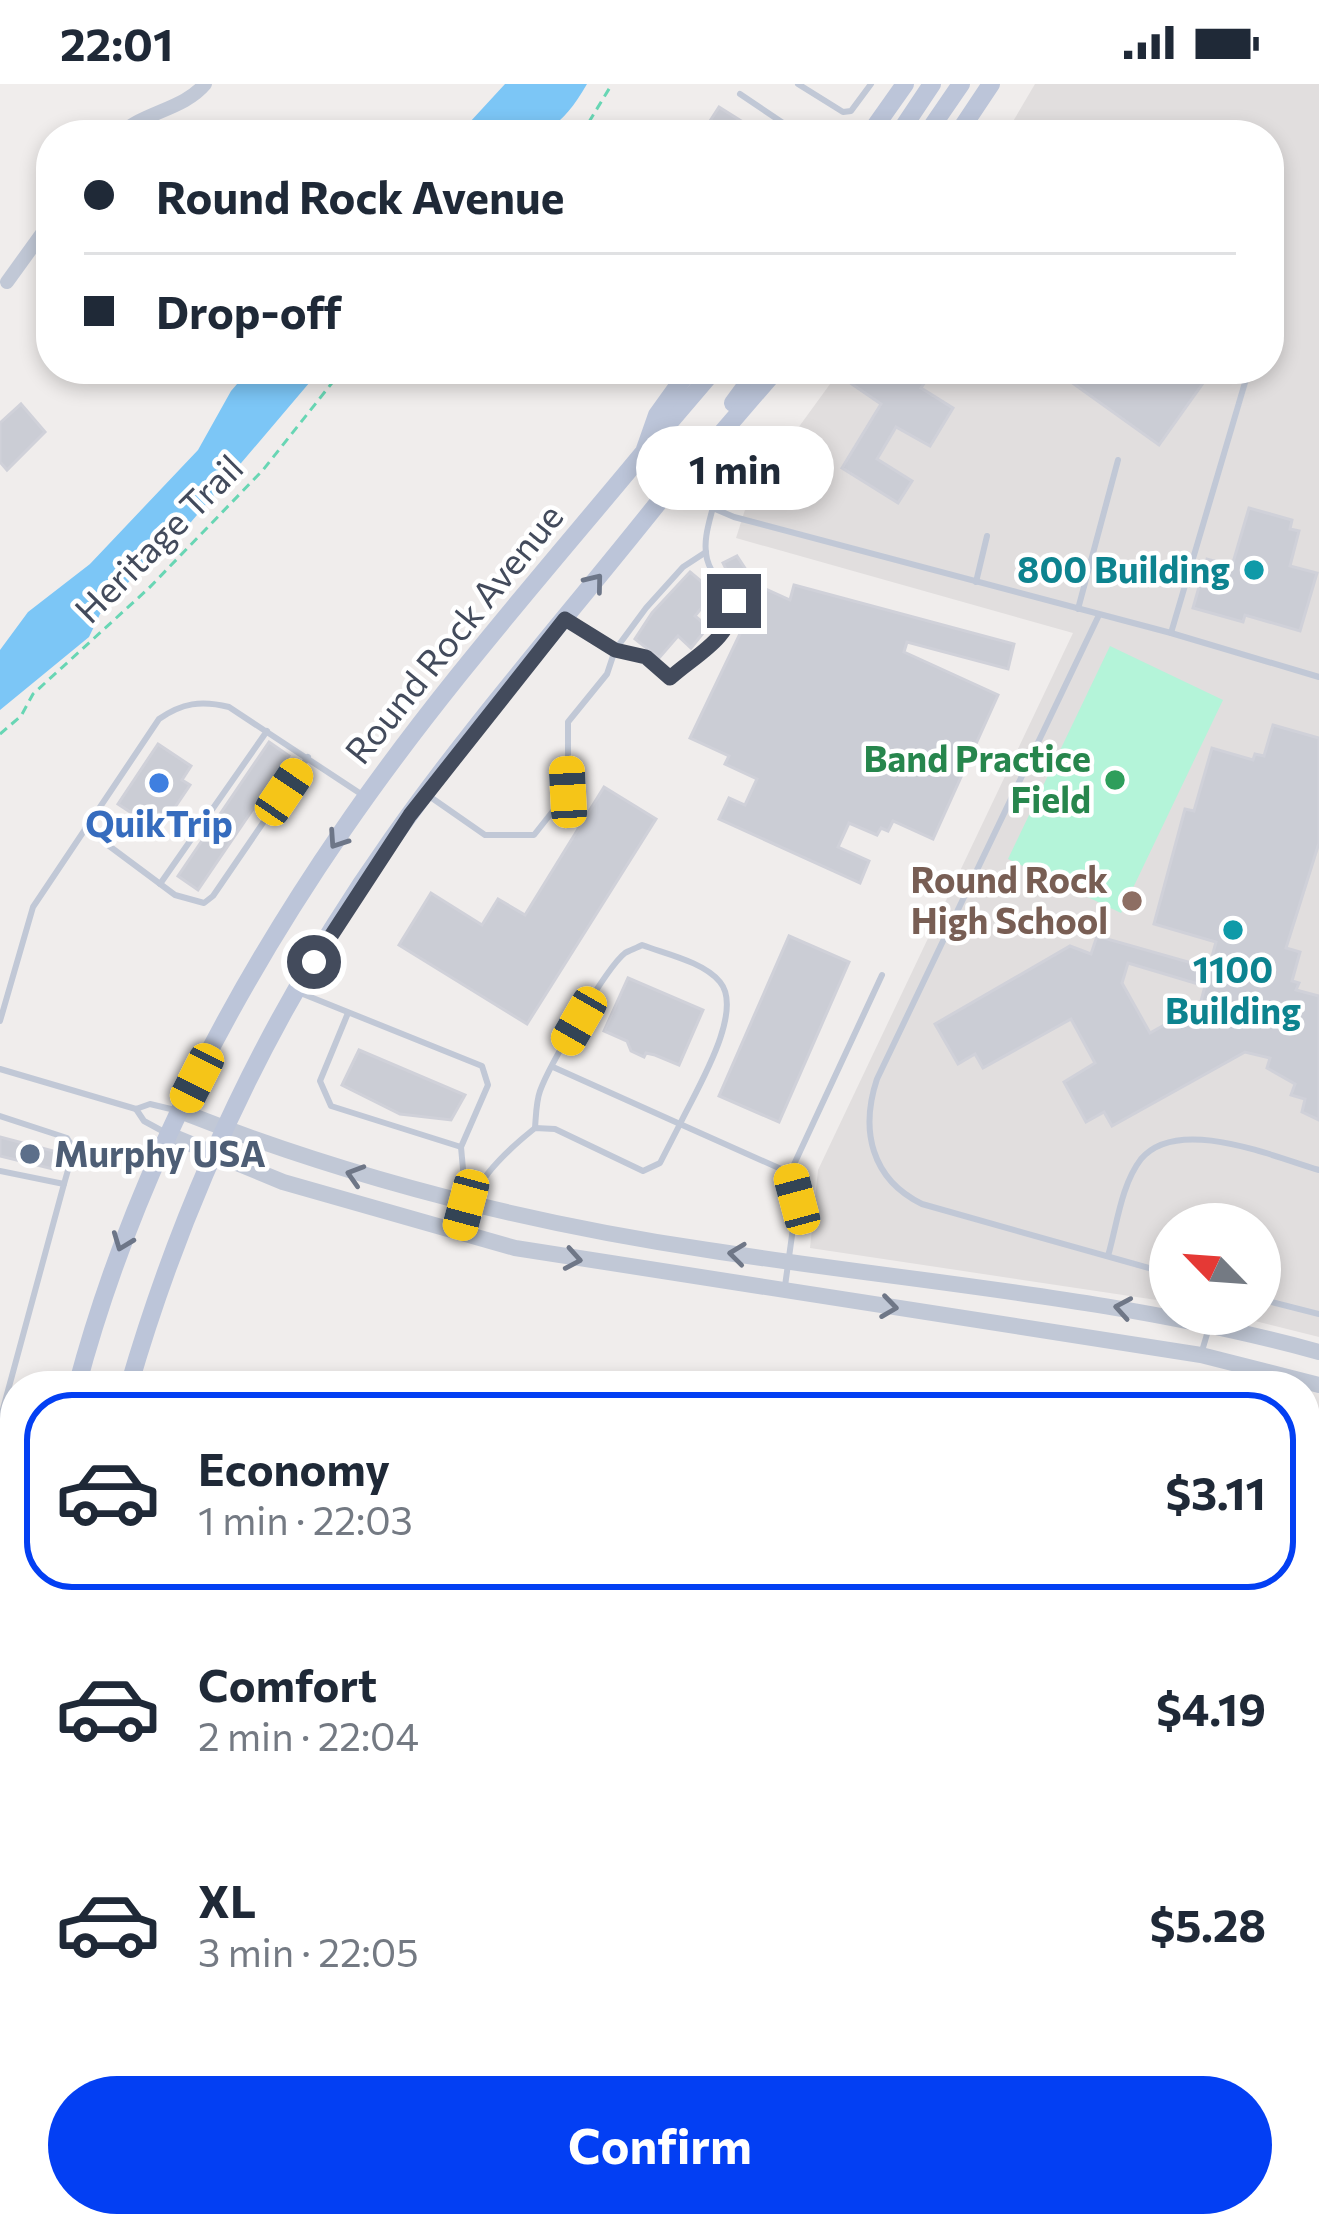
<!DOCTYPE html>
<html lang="en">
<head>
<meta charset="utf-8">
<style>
	body { margin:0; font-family:Commissioner,sans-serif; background:#f6f6f7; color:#1f2937; height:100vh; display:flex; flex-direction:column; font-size:45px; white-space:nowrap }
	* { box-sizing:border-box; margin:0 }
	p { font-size:39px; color:#747a83 }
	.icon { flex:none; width:66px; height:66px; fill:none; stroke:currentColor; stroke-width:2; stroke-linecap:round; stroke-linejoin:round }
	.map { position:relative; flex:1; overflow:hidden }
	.details { position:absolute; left:0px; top:1287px; width:1320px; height:867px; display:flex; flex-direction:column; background:#fff; border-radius:48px 48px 0 0; box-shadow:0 6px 18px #0003 }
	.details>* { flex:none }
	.guide { position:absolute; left:36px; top:36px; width:1248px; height:264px; border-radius:48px; box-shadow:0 6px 18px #0003; display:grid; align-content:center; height:264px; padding:0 48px; background:#fff }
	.needle { width:78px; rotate:295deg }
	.buttons { position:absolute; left:1149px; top:1119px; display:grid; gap:24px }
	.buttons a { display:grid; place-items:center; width:132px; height:132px; border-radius:50%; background:#fff; box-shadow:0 6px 18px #0003; font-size:60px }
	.end { position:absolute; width:54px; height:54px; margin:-27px; border:15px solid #434b5c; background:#fff; box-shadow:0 0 0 6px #fff }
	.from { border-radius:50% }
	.bubble { position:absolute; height:84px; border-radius:42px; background:#fff; box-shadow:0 6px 18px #0003; font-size:39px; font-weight:700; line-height:84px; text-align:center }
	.car { position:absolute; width:36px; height:72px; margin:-36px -18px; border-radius:15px; box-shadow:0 0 9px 3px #0007; background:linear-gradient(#f5c518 24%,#345 0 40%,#f5c518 0 76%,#345 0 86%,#f5c518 0) }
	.guide b { display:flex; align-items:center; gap:42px; height:114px; font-size:45px }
	.guide b+b { border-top:3px solid #e0e1e3 }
	.guide i { width:30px; height:30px; background:#1f2937 }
	ul { padding:21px 0 0; list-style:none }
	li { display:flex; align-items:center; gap:36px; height:198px; margin:0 24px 18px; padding:0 24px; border:6px solid transparent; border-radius:48px }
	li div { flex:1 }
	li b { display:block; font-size:45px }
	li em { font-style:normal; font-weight:700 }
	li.on { border-color:#033ff3 }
	li>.icon { width:108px; height:108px; stroke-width:1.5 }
	.primary-button { display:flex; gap:24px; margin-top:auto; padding:24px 48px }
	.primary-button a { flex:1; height:138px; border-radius:72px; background:#033ff3; color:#fff; font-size:48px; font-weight:700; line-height:138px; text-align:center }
	.status { display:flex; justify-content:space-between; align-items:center; height:84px; padding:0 60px; background:#fff; direction:ltr }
	.status svg { height:33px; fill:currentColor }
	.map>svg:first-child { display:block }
	.education { fill:#e1dede }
	.green { fill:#b4f4d9 }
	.water { fill:#7cc6f6 }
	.building { fill:#cbcdd5; stroke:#d0d1d9; stroke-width:3; fill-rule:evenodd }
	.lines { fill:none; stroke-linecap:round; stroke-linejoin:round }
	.path { stroke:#68d6b4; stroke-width:3; stroke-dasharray:9 6; stroke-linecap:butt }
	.service { stroke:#c1c8d6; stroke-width:6 }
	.minor { stroke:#c1c8d6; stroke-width:14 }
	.tertiary { stroke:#c1c8d6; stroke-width:16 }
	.secondary { stroke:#bcc5d9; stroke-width:18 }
	.oneway { stroke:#6d7688 }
	.oneway2 { stroke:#6f7787 }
	.route { stroke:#434b5c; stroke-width:15 }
	.culture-dot { fill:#0f9aa8; stroke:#fff; stroke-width:4.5 }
	.leisure-dot { fill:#2e9e5b; stroke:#fff; stroke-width:4.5 }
	.shop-dot { fill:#3f7fe0; stroke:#fff; stroke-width:4.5 }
	.education-dot { fill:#8d6e63; stroke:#fff; stroke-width:4.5 }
	.service-dot { fill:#5c6f8a; stroke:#fff; stroke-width:4.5 }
	.labels { text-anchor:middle; stroke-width:9; stroke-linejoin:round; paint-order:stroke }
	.street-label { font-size:36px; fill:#434b5c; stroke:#fff }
	.culture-label { font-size:36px; font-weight:bold; fill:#0d838f; stroke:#fff; text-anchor:end }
	.leisure-label { font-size:36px; font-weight:bold; fill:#27864d; stroke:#fff; text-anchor:end }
	.shop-label { font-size:36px; font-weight:bold; fill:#366cbe; stroke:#fff }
	.education-label { font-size:36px; font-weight:bold; fill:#785e54; stroke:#fff; text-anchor:end }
	.service-label { font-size:36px; font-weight:bold; fill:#4e5e75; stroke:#fff; text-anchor:start }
</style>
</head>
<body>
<div class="status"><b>22:01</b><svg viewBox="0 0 49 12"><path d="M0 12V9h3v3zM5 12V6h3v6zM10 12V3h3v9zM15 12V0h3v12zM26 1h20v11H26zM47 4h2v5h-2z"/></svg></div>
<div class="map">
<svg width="1319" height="2152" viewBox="0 0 1319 2152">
	<rect width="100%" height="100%" fill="#f0edec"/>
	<path class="education" d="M1035,0H1319V1253L1227,1230H1260V1140H1170V1218L810,1164L818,1086L1073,549L736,454L750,410L841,285H1269V51H1005Z"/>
	<path class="green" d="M1110,562L1223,616L1121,829L1008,775Z"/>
	<g class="water">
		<path d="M505,0H587C549,66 526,51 458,51Z"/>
		<path d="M250,285H321L180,451L161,462L100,530L89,553L0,626V566L28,528L90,480L198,366L231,307Z"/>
	</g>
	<g class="building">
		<path d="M719,23L746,40L763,51H701Z"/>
		<path d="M830,285H917L929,292L921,304L953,324L930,362L896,343L877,375L912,397L898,419L842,384L881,320Z"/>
		<path d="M1053,285H1213L1159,361Z"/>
		<path d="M21,320L45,348L7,386L0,378V339Z"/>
		<path d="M1249,424L1292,436L1290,445L1299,447L1290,482L1317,489L1300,547L1245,531L1243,538L1193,524L1207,475L1232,482Z"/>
		<path d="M737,472L754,498L737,507L723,479Z"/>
		<path d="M690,488L714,508L695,532L708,543L691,564L678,552L659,574L635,555L652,529Z"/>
		<path d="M794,501L1014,560L1008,585L907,558L904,568L998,611L933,755L893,737L888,747L881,744L877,751L849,739L838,763L869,777L860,799L719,735L729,714L745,721L757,695L725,680L729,672L690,654L747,535L753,541L749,531L761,503L790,516Z"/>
		<path d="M1273,641L1319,654V759L1286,864L1300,868L1292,897L1299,899L1296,906L1319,912V1036L1302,1028L1305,1015L1291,1011L1295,1000L1267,984L1270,974L1245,968L1112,1042L1104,1028L1086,1038L1064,998L1095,979L1071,935L983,984L975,970L958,980L935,940L1070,862L1091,870L1097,852L1209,884L1216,858L1154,840L1185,725L1194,727L1212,664L1253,676L1255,670L1264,672ZM1128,879L1205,902L1200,921L1150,949L1122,899Z"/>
		<path d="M269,658L289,672L198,806L178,792Z"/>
		<path d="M158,660L191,682L182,696L190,701L167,735L159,729L150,741L118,720Z"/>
		<path d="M604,703L656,735L527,940L399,861L431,809L482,841L498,815L525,831Z"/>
		<path d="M789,852L849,878L779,1038L719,1012Z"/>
		<path d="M628,894L703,926L679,981L655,971L646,969L644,973L631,967L627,957L604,947Z"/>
		<path d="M359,966L465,1011L451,1036L400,1030L342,1001Z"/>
		<path d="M0,1053L61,1069L57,1086L0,1072Z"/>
	</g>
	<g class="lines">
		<g class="path">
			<path d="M581,51L612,0"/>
			<path d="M0,650L21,632L33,610L149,504L263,386L343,285"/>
		</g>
		<g class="service">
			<path d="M798,0L843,28L851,27L871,0"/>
			<path d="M740,10L789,43L793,51"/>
			<path d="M673,407L734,433L1171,549L1319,593"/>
			<path d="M976,498L987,452"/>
			<path d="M1078,525L1118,376"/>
			<path d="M1099,531L877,995C860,1046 871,1095 922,1120L1170,1190"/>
			<path d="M568,537L615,566L647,573L670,594C686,579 708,569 721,551C750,513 715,507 707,475C703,459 708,442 712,427"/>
			<path d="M1171,549L1249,285"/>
			<path d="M429,712L485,751H534L568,708V638L607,590L615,566L646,524L683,483L706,468"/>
			<path d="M85,744L175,811L204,819L213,812L308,673"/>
			<path d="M160,800L267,647"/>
			<path d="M298,908L482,982L488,1001L461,1063L466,1118"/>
			<path d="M348,929L320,997L331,1022L461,1063"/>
			<path d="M0,937L33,823L159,635C182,619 201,616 229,623L361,710"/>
			<path d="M0,985L136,1025L150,1020L175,1026"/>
			<path d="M136,1025L144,1037L166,1049"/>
			<path d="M0,1032L67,1054L74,1065L64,1100"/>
			<path d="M535,1044C536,1032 536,1018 540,1007C549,982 606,884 625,869C628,867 639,863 642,861C666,870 704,878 720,898C745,928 695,1008 680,1040L553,983"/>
			<path d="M0,1087L64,1100L0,1336"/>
			<path d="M790,1089L882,891"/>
			<path d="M460,1146C471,1101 500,1072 535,1044L555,1045L643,1087L660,1079L680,1040L790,1089L797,1115L785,1202"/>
			<path d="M1108,1172C1117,1141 1121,1101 1141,1075C1178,1031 1274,1073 1319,1086"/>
			<path d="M1260,1215L1319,1230"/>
			<path d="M1202,1267L1213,1230"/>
			<path d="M0,1332L15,1336"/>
			<path d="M0,1679H15"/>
		</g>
		<g class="minor">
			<path d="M119,51C145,27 183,26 205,0"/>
			<path d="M7,198L51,137"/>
		</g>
		<g class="tertiary">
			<path d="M180,1027C352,1095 526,1139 708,1166C912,1198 1119,1213 1319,1268"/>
			<path d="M169,1051L283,1098L515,1164L1201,1271L1319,1301"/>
		</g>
		<g class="secondary">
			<path d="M869,51L905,0"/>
			<path d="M898,51L932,0"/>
			<path d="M926,51L961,0"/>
			<path d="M957,51L991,0"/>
			<path d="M733,319L758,285"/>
			<path d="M651,360L715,285"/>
			<path d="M77,1302C130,1103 227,915 343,746C434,613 542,491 644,368L657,331L690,285"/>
			<path d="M129,1302C186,1106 274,922 392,755C484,624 593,504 691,377L708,365L777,285"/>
			<path d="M0,1967L15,1693"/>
			<path d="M43,2152L44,2139"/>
		</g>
	</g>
	<defs><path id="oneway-chevron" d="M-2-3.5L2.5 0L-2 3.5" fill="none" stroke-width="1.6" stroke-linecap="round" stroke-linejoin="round" transform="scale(3)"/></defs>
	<g class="oneway">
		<use href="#oneway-chevron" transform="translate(595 498) rotate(-51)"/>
		<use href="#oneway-chevron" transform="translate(337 756) rotate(124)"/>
		<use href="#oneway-chevron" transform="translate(122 1158) rotate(111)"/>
	</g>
	<g class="oneway2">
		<use href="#oneway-chevron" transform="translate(355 1091) rotate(-163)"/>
		<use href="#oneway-chevron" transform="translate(737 1170) rotate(-173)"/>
		<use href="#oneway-chevron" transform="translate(573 1175) rotate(10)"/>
		<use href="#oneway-chevron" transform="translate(889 1223) rotate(8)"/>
		<use href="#oneway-chevron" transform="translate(1123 1224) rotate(-170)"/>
	</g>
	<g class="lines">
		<path class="route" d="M314,878L410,731L565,535L615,566L646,573L670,594C695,571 732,555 734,517"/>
	</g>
	<g class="culture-dot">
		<circle cx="1254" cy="486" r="12"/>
		<circle cx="1233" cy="846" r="12"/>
	</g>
	<circle class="leisure-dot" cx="1115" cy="696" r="12"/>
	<circle class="shop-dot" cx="159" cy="699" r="12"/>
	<circle class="education-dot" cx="1132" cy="817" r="12"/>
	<circle class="service-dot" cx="30" cy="1070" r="12"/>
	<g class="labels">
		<g class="street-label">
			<text transform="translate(159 455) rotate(-45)" y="13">Heritage Trail</text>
			<text transform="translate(454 550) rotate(-51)" y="13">Round Rock Avenue</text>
		</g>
		<g class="culture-label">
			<text x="1230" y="499">800 Building</text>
			<text x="1233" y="899" text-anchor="middle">1100<tspan x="1233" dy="41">Building</tspan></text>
		</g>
		<g class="leisure-label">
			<text x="1091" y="688">Band Practice<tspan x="1091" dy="41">Field</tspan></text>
		</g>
		<g class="shop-label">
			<text x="159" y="753">QuikTrip</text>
		</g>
		<g class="education-label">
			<text x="1108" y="809">Round Rock<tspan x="1108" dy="41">High School</tspan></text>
		</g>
		<g class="service-label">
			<text x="54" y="1083">Murphy USA</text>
		</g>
	</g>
</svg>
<div class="buttons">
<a><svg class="needle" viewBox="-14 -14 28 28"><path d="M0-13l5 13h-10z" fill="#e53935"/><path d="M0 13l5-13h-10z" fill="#747a83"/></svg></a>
</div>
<i class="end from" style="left:314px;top:878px"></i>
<i class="end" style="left:734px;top:517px"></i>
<div class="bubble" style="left:636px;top:342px;width:198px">1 min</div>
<i class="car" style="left:284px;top:708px;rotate:34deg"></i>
<i class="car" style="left:568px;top:708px;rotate:357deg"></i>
<i class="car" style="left:579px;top:937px;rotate:210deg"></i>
<i class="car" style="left:197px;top:994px;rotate:207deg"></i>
<i class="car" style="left:797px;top:1115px;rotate:345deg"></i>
<i class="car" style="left:466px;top:1121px;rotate:195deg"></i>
<div class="guide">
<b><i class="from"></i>Round Rock Avenue</b>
<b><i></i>Drop-off</b>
</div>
<section class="details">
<ul>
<li class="on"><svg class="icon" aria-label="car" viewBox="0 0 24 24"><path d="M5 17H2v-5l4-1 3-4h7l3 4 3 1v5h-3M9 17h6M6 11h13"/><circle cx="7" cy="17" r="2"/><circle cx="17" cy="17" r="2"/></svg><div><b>Economy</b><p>1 min · 22:03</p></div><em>$3.11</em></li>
<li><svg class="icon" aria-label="car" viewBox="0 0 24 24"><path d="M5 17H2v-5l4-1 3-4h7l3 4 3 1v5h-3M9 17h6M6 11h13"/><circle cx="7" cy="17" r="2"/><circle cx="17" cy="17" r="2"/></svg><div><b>Comfort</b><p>2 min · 22:04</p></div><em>$4.19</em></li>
<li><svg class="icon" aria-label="car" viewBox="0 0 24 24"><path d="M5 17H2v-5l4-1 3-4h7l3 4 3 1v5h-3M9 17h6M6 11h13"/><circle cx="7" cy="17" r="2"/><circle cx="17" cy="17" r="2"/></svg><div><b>XL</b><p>3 min · 22:05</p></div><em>$5.28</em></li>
</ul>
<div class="primary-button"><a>Confirm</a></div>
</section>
</div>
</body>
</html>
